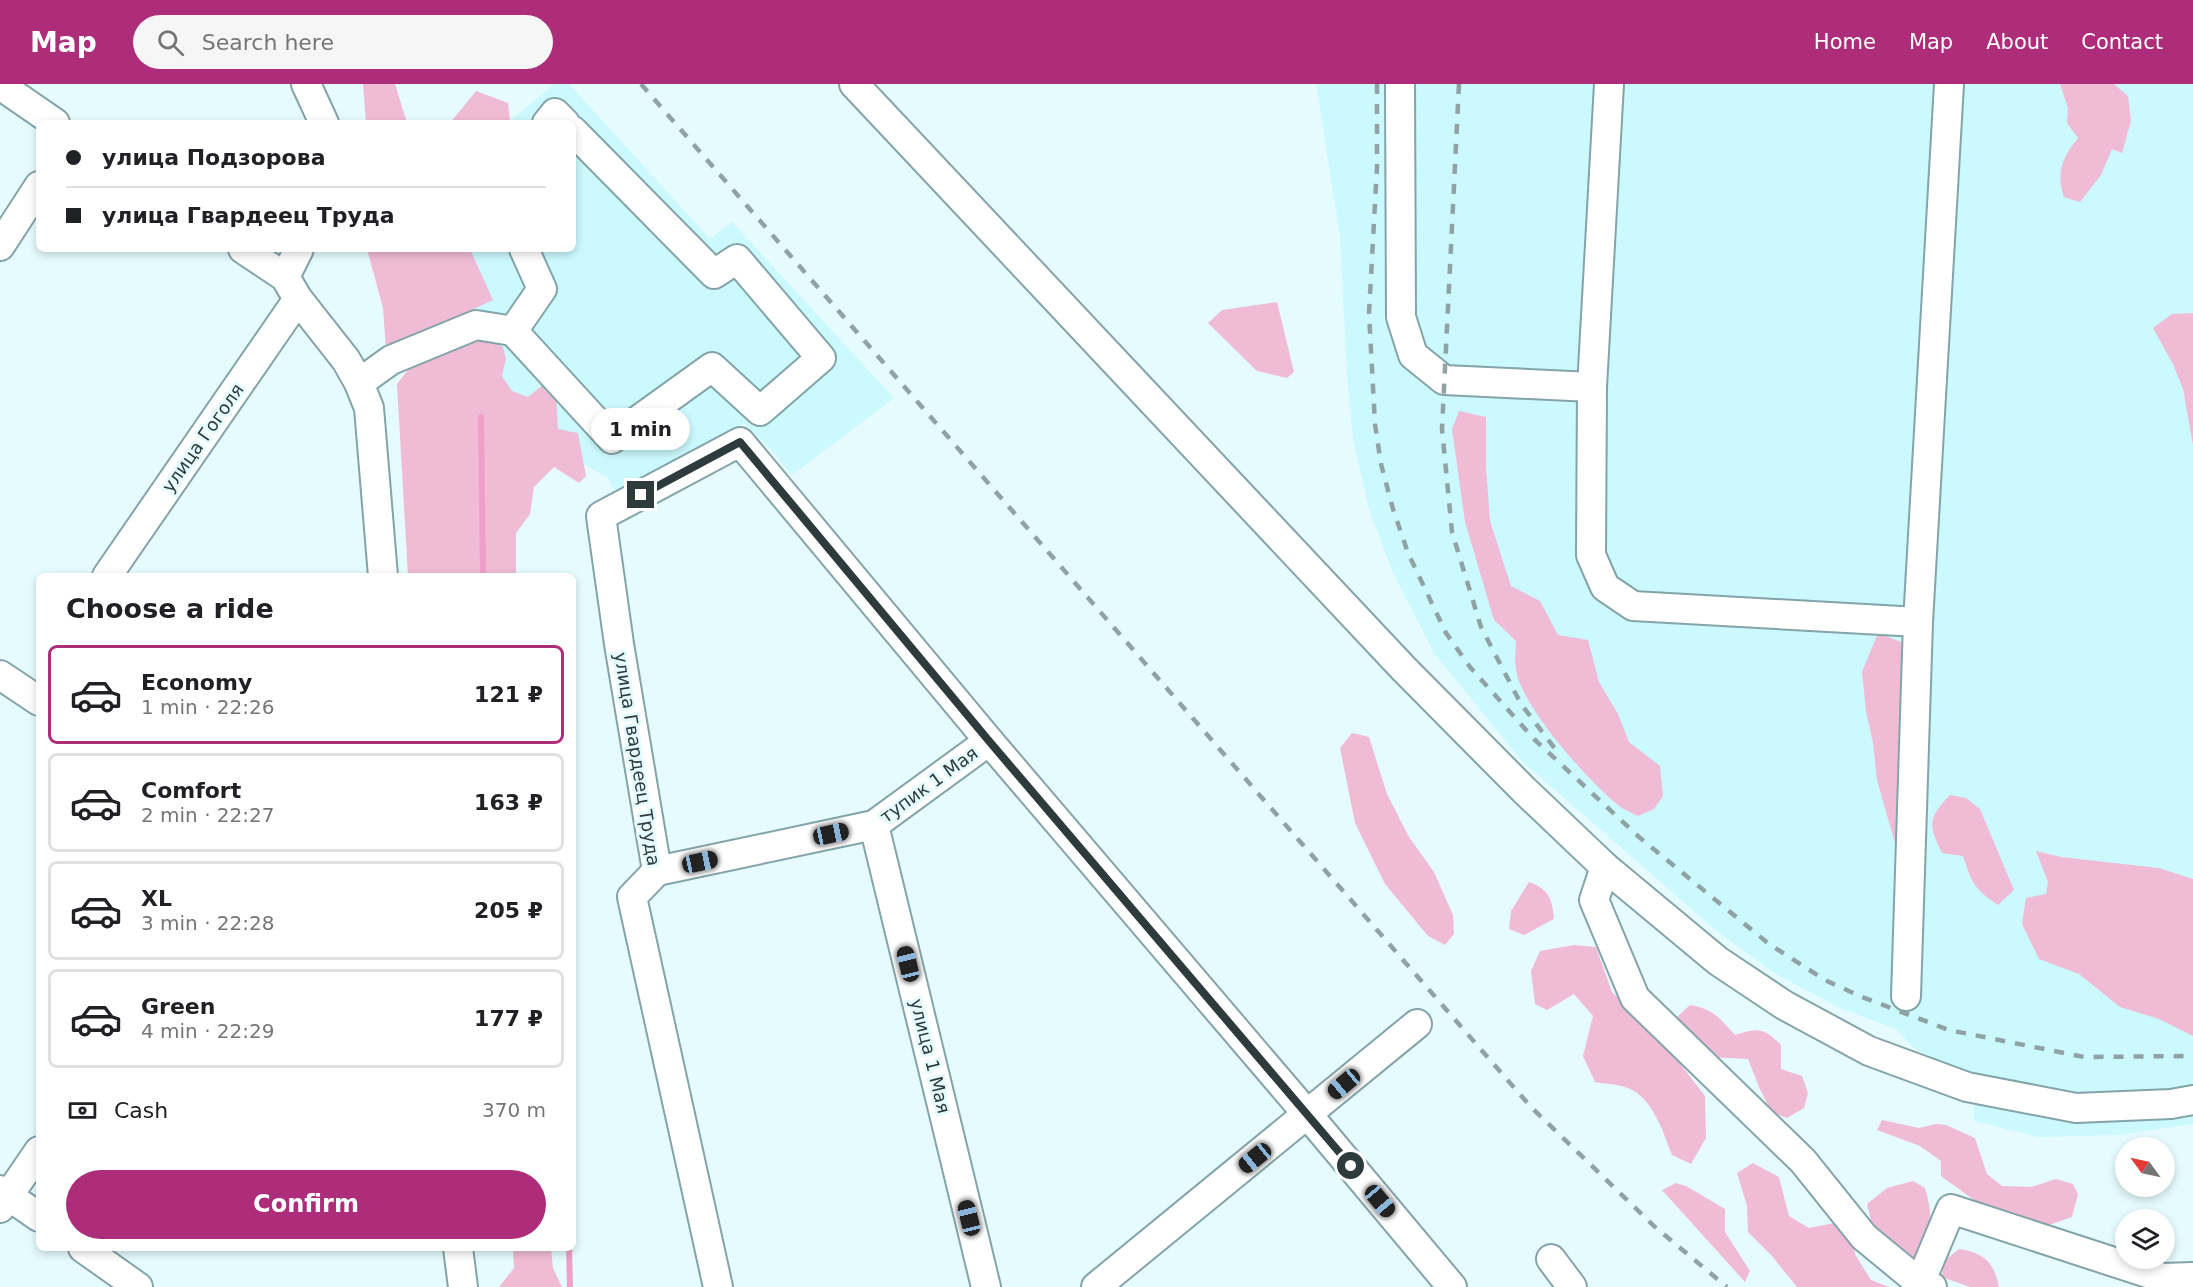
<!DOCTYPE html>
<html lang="en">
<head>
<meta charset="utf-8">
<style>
	body { margin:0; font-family:"DejaVu Sans",sans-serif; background:#f6f6f6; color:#202124; height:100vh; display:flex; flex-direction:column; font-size:22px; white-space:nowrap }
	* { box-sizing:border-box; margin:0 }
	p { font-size:20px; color:#757577 }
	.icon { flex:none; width:33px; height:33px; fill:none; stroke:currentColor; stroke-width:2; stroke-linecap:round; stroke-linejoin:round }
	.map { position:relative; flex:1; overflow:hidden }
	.panel { position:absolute; left:36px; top:489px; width:540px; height:678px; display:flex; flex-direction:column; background:#fff; border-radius:9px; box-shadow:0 3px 9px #0003 }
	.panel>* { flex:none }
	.guide { position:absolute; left:36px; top:36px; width:540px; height:132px; border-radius:9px; box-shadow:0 3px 9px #0003; display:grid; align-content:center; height:132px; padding:0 30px; background:#fff }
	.needle { width:39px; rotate:303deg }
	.tools { position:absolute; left:2115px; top:1053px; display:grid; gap:12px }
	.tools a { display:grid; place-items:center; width:60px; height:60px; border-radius:50%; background:#fff; box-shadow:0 3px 9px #0003; font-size:30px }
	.end { position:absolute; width:27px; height:27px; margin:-14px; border:8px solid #2d3b3d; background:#fff; box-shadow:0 0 0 3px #fff }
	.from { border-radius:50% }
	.bubble { position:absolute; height:42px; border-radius:21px; background:#fff; box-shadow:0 3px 9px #0003; font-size:20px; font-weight:600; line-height:42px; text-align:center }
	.car { position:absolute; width:18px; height:36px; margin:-18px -9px; border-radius:8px; box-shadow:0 0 4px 2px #0007; background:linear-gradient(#222 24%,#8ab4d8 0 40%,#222 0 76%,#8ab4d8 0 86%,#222 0) }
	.guide b { display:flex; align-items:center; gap:21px; height:57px; font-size:22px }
	.guide b+b { border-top:2px solid #e0e0e0 }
	.guide i { width:15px; height:15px; background:#202124 }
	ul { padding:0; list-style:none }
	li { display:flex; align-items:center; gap:18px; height:99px; margin:0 12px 9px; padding:0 18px; border:3px solid #e0e0e0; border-radius:9px }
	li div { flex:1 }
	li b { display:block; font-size:22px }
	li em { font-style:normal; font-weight:600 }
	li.active { border-color:#ad2d7b }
	li>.icon { width:54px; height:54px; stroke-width:1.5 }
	h2 { padding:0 30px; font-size:27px; line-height:72px }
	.pay { display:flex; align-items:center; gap:15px; height:66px; padding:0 30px; font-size:22px }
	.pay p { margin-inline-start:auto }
	.primary-button { display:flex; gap:12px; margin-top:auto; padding:12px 30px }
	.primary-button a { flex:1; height:69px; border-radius:36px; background:#ad2d7b; color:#fff; font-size:24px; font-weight:600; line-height:69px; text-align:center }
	header { display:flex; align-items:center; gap:36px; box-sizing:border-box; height:84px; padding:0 30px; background:#ad2d7b; color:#fff }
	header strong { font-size:28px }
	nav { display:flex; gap:33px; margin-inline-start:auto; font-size:21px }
	.search { width:420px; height:54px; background:#f6f6f6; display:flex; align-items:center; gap:15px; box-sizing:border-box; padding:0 21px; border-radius:33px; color:#757577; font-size:22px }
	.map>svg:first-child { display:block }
	.built { fill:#cbf9fd }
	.green { fill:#f0bcd5 }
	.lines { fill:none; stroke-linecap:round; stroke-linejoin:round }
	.stream { stroke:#ef9fc8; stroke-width:6 }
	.minor-casing { stroke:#83a4a8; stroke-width:32 }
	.minor { stroke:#fff; stroke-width:28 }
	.rail { stroke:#90a2a4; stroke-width:4.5; stroke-dasharray:10 10; stroke-linecap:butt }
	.route { stroke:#2d3b3d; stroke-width:8 }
	.labels { text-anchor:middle; stroke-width:6; stroke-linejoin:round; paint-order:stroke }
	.street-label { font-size:18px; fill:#2d3b3d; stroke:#e6fbfd }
</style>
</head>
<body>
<header>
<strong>Map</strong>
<div class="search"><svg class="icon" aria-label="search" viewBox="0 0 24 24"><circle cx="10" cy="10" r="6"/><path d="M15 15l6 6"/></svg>Search here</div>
<nav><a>Home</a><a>Map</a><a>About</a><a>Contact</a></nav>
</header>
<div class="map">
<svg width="2193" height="1203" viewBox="0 0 2193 1203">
	<rect width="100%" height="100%" fill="#e6fbfd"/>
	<g class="built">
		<path d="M554,0H569L710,155L732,138L894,314L792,391L767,361L744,339L620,414L607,393L391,276L386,266L492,216L470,165H573V39H508Z"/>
		<path d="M1316,0H2193V1040L2119,1051L2038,1053L1974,1037V992L1938,977L1914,964L1896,945L1840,924L1776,890L1718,848L1522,677L1434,569L1392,487L1369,425L1353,355L1347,293L1340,151Z"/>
	</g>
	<g class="green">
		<path d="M363,0H395L407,39H366Z"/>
		<path d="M2060,0H2114L2128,12L2131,37L2122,69L2112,65L2101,91L2080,118L2064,113C2056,89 2062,74 2078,54L2067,39L2068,24Z"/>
		<path d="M476,7L508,19L510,37L508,39H450Z"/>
		<path d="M367,165H470L493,216L386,266L383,224Z"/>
		<path d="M1277,218L1294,288L1287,294L1257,287L1208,239L1222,226Z"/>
		<path d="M2193,229V361L2183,305L2173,280L2153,244L2172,230Z"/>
		<path d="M484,254L503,263L506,275L502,292L512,307L528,313L544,300L556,308L558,345L578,349L586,392L579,399L554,383L534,403L530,430L516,449V492H408L397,300L417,274Z"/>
		<path d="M1459,327L1486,333V383L1490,437L1511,502L1540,517L1558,551L1588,556L1599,598L1618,630L1629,658L1660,682L1663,712L1654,725L1638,732C1632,729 1624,726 1618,721C1589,698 1520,621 1516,585C1514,576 1516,566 1516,557L1494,536L1465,438L1452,345Z"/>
		<path d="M1878,549L1909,561L1898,770L1877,696L1873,659L1866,627L1862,588Z"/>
		<path d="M1352,649L1369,653L1387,710L1409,753L1434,788L1453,831L1454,850L1445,861L1428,852L1385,800L1355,739L1340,664Z"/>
		<path d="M1950,711L1966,714L1980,725L2014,806L1998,821C1974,805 1972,799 1963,772L1942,769C1928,740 1928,734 1950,711Z"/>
		<path d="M2036,767L2061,773L2159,784L2193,795V952L2159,935L2120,923L2079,890L2039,875L2022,840L2026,814L2046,810L2048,798Z"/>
		<path d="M1529,798C1549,805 1552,815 1554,835L1524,851L1509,845L1511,827Z"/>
		<path d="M1574,861L1596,863L1612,908L1665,960L1705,1012L1706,1054L1691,1080L1672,1071C1663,1048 1653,1014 1628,1004C1618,1000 1605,1000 1595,998L1583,972L1593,932L1574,910L1547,926L1535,920L1531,887L1540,867Z"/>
		<path d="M1690,921C1714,925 1719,934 1735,951C1758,944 1763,943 1781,961V985L1802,992L1808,1009L1804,1024L1787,1034L1771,1028L1759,1003L1748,975L1710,973L1675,935Z"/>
		<path d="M1882,1036L1919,1044L1936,1040L1946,1041L1975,1054L1987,1090L2002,1102L2031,1103L2056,1095L2073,1100L2078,1110L2072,1133L2046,1142L1985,1124L1941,1092V1077L1920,1062L1877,1046Z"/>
		<path d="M1753,1079L1779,1093L1789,1132L1809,1144L1839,1138L1849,1148L1856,1172L1871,1196L1889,1203H1797L1771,1171L1748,1148L1747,1122L1737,1089Z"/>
		<path d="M1913,1097L1925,1104C1933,1130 1935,1161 1911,1179L1873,1146L1867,1120L1887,1104Z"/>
		<path d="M1676,1099L1686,1102L1725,1125V1148L1750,1187L1745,1198L1662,1106Z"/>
		<path d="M513,1164H551L553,1184L562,1203H499L514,1184Z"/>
		<path d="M1959,1165C1984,1169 1994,1178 1999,1203H1970L1942,1193L1944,1177Z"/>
	</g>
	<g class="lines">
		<g class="stream">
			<path d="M481,333L483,492"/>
			<path d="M569,1164L570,1203"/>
		</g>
		<defs>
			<g id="minor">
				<path d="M306,0L324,39"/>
				<path d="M854,0L1404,585L1524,706L1605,783L1718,877L1784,921L1869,967L1967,1003L2076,1024L2171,1020L2193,1016"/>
				<path d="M1400,0L1401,233L1413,271L1444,296L1592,303"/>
				<path d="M1609,0L1592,303L1591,471L1605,503L1633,522L1918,538"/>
				<path d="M0,1L55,39"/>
				<path d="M547,39L555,29L565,39"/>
				<path d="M0,162L39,102"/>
				<path d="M243,165L285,193L298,215L346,276L359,299L369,324L383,492"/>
				<path d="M285,193L299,165"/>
				<path d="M513,247L542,205L524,165"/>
				<path d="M359,299L391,276L476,241L513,247L612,355L712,283L760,327L821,274L737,175L714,190L573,47"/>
				<path d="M107,492L298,215"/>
				<path d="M0,591L39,617"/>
				<path d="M874,741L986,1203"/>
				<path d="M1605,783L1594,816L1635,914L1803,1077L1864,1153L1920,1199L1932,1203"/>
				<path d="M657,787L874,741L989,657"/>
				<path d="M1906,912L1918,538L1949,0"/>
				<path d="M0,1106L39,1133"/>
				<path d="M0,1124L39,1067"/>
				<path d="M83,1164L138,1203"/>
				<path d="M458,1164L463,1203"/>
				<path d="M1551,1175L1572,1203"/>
				<path d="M1920,1199L1951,1125L2163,1194L2193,1193"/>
				<path d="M718,1203L632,813L657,787L619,560L601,432L740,358L989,657L1308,1031L1452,1203"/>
				<path d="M1096,1203L1417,940"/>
			</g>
		</defs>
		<use href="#minor" class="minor-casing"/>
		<use href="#minor" class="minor"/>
		<g class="rail">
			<path d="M641,0L1531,1023L1655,1143L1727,1203"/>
			<path d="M1377,0V83L1369,229L1375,340L1381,380L1393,425L1408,469L1446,549L1470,583L1534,655L1639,753L1769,860L1825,896L1862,913L1949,946L2084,973L2193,972"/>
			<path d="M1459,0L1442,345L1452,448L1481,543L1521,620L1559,670"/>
		</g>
	</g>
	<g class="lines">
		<path class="route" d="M641,411L740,358L989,657L1351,1082"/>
	</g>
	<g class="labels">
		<g class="street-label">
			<text transform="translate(203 354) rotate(-55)" y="6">улица Гоголя</text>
			<text transform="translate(637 675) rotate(81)" y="6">улица Гвардеец Труда</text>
			<text transform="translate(929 701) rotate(-36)" y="6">тупик 1 Мая</text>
			<text transform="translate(930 972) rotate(76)" y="6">улица 1 Мая</text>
		</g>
	</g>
</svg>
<div class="tools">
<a><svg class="needle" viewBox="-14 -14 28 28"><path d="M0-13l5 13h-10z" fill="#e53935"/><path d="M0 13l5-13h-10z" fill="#757577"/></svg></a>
<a><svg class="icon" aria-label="layers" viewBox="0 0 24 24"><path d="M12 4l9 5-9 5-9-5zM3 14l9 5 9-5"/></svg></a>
</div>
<i class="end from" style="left:1351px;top:1082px"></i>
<i class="end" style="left:641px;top:411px"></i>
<div class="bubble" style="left:591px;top:324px;width:99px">1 min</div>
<i class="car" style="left:831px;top:750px;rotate:78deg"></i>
<i class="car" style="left:700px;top:778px;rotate:78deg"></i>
<i class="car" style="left:908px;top:880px;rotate:346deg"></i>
<i class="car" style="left:1344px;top:1000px;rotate:230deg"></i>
<i class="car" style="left:1255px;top:1074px;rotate:231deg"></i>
<i class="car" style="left:1380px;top:1117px;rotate:140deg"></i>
<i class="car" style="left:969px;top:1134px;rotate:346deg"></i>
<div class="guide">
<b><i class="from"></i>улица Подзорова</b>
<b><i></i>улица Гвардеец Труда</b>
</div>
<section class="panel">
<h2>Choose a ride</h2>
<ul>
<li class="active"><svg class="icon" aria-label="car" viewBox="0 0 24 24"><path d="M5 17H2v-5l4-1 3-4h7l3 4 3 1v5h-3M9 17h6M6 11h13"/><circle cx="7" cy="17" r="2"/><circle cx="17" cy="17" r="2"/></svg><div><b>Economy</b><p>1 min · 22:26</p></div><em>121 ₽</em></li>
<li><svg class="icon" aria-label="car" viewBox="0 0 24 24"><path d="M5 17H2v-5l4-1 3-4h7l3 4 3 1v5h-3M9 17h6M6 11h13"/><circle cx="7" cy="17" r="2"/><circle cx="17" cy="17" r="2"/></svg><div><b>Comfort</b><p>2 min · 22:27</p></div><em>163 ₽</em></li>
<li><svg class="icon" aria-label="car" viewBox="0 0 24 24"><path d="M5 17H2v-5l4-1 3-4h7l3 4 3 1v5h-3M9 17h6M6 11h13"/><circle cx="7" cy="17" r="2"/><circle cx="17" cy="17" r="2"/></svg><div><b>XL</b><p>3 min · 22:28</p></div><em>205 ₽</em></li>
<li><svg class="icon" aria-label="car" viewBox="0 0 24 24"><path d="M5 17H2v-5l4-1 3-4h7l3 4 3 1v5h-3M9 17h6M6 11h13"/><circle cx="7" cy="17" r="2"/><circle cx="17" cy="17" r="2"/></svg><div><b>Green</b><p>4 min · 22:29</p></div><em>177 ₽</em></li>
</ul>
<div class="pay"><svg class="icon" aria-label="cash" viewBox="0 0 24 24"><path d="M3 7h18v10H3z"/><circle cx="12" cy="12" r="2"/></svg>Cash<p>370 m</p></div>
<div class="primary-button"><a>Confirm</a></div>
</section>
</div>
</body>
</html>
